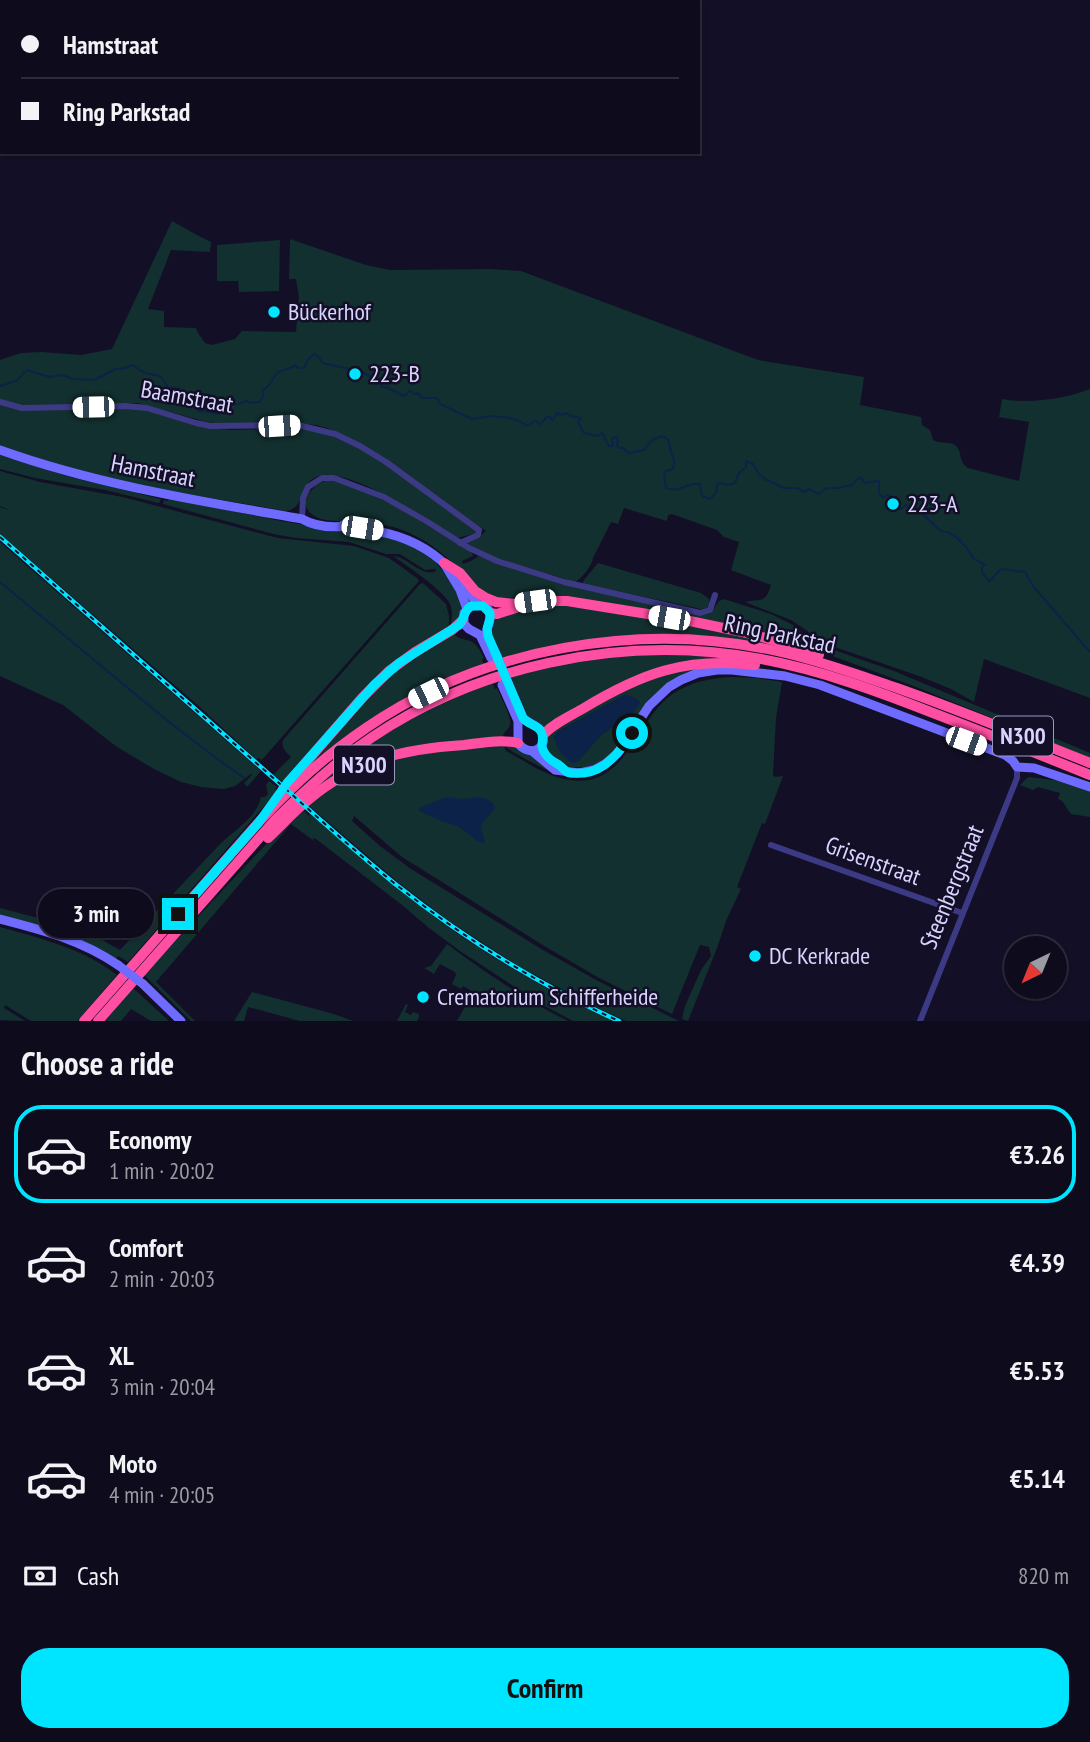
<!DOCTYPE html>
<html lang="en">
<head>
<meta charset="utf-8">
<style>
	body { margin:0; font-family:"PT Sans Narrow",sans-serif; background:#1c1929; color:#f1f3f6; height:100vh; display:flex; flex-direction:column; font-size:26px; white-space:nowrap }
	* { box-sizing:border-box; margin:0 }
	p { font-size:23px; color:#9b9ba3 }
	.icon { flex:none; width:38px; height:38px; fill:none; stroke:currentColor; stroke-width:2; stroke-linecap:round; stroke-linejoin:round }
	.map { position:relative; height:1021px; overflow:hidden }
	.drawer { display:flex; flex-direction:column; background:#0e0b1c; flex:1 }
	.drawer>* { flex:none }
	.hud { position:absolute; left:0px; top:0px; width:700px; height:154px; box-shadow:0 2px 5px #0004,0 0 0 2px #2e2b3b; display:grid; align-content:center; height:154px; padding:0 21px; background:#0e0b1c }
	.needle { width:46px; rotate:223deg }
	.tools { position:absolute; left:1004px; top:936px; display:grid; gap:14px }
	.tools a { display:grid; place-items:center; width:63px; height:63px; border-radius:50%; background:#0e0b1c; box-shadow:0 2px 5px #0004,0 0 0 2px #2e2b3b; font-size:35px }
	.end { position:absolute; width:32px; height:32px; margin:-16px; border:9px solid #00e5ff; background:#111; box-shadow:0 0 0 4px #111 }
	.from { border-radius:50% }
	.bubble { position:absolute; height:49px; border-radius:24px; background:#0e0b1c; box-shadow:0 2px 5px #0004,0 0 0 2px #2e2b3b; font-size:23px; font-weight:600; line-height:49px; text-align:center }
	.car { position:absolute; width:21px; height:42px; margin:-21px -10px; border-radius:9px; box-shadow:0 0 5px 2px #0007; background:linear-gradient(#fff 24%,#345 0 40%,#fff 0 76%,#345 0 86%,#fff 0) }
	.hud b { display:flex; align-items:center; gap:24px; height:66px; font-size:26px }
	.hud b+b { border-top:2px solid #2e2b3b }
	.hud i { width:18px; height:18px; background:#f1f3f6 }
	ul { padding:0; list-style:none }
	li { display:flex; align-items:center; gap:21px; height:98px; margin:0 14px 10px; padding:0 7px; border:4px solid transparent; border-radius:28px }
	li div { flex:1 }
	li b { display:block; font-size:26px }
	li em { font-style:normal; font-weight:600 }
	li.selected { border-color:#00e5ff }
	li>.icon { width:63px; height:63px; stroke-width:1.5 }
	h2 { padding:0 21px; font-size:32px; line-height:84px }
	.pay { display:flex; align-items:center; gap:18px; height:77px; padding:0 21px; font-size:26px }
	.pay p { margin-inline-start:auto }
	.button { display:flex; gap:14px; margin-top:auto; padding:14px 21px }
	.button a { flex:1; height:80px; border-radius:28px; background:#00e5ff; color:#111; font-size:28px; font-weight:600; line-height:80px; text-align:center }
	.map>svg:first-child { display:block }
	.green { fill:#12302f; fill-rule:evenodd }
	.water { fill:#0c2248 }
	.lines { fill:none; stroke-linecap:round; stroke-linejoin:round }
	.stream { stroke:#0c2248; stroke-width:2 }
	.street { stroke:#3d3a85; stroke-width:6 }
	.secondary { stroke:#6f6bff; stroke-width:9 }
	.highway { stroke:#ff4fa3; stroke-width:10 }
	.rail-casing { stroke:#00e5ff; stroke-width:4.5 }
	.rail { stroke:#130f26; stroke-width:2; stroke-dasharray:5; stroke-linecap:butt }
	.secondary-bridge { stroke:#6f6bff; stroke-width:9 }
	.route { stroke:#00e5ff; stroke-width:9 }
	.poi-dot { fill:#00e5ff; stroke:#130f26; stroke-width:2.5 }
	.labels { text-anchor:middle; stroke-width:5; stroke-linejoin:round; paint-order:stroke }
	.shield { fill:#130f26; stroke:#9e99be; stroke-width:2 }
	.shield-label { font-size:23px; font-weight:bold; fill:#d9d4ff }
	.poi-label { font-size:24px; fill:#d9d4ff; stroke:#130f26; text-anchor:start }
	.street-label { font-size:24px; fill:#d9d4ff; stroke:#130f26 }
</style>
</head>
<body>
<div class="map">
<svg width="1090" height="1021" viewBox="0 0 1090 1021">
	<rect width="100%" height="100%" fill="#130f26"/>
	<g class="green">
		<path d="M66,0H179L177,2H64Z"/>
		<path d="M172,221L197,235L211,242L210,252L171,250L148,309L164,311V327L196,328L198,333L205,343L212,345L235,339L242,331L296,332L299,297L296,279H289L290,239L366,265L390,270L490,269L521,271L758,360L864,377L860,405L921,417L922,425L930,430L933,440C940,444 952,441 956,446C963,454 958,461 968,468L1019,481L1029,422L999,417L1002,399C1030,404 1064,399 1090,389V698L984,659L974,702L951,689L919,676L820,642L806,630L791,620L745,602C760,598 765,605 771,585L731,570L739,542L724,537L717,530L672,514L668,515L667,521L624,508L618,524L611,522L593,558C592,566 582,578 575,582L496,558L468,544L467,543L479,537L486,531L358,442L330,429L316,425L289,422L230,425L207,422L137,403L23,407L0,400V360L21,353L42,352L81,355L112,349Z"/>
		<path d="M280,240L279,291L239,292L238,281H217V245Z"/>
		<path d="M0,404L18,410L101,408L146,409L204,428L232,430L302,428L325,433L369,453L473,526L476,533L458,538C431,522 344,463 316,477C299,485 305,509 286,511L146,487L95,476L0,447Z"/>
		<path d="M0,455L66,476L161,499L160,502L158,503L105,490L35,478L0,469Z"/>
		<path d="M0,471L40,482L123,497L278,538L354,546L389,558L417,578L419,581L260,762L261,759L259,758L256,759L202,709L0,534V507L11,511L0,506Z"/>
		<path d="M328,480L336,481L381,499L399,508L472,553L473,556L462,561L463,564L471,561L479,556L495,563L698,616L711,613L719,601L724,599L771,614L793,625L814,643L894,671L1090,753V758L916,687L819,651L775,638L531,600L488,597C459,569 433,538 393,527C382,525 371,523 360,521C346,520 326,524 313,515C295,503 314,483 328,480Z"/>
		<path d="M169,498C215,507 260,518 306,525C346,532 391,531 426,555C445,568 453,586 463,606L459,621L451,624C452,616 453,609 449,602C441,589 406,565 393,556C408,557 418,575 435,572L436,569L425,570L400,554H386L349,542L296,538L273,534L163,504L164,500L168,501Z"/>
		<path d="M0,542L261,771L247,787L244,783L252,775L251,774L235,786L224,789L201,787L181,782L154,769L117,747L63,705L0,676Z"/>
		<path d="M598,563L701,593L709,599V604L707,608L701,609L584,584L583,582L584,580Z"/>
		<path d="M423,583L446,604L449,616V627L419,647L283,782L273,775L291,757C286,752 281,748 283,740L420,584Z"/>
		<path d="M538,606H566L677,621L790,647L688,636L502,660L490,636L493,618Z"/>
		<path d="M452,632C463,646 472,631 484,658L482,659L484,665L438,684L288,787L377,685Z"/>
		<path d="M642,654L723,657L679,665L544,729L525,716L509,676L533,668Z"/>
		<path d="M745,665L760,667V669L727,666L673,681L613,752L598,764L589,767H569L553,760L549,756L545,747L547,735L621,689L680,667ZM625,695L634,712L601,735L578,761L554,737L559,731Z"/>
		<path d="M732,677L757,678L782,682L776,718L773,775L775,777L783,776L765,824L762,823L737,887L741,889L726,921L717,948L688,1021L682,1019L685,1006L701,970L711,956L709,947L700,945L672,1014L599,978L541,944L402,857L354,816L352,821L380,846L411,869L543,950L598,981L679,1021H626L585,1002L517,965L452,923L399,883L307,804L324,789L390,758L503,743L506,751C525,761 547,777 569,780C626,789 635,722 671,695C690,682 710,678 732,677Z"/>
		<path d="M492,682L495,689L497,688C500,696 512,717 510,724C509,731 503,730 502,740L410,749L304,800L332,771L358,752L421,712Z"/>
		<path d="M648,716C619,763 598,796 539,766C528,760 516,755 506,747L512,744L558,773L579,777L593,774Z"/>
		<path d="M1030,777L1061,781L1090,790V817L1071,814L1062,801L1058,799L1060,793L1038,787L1033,790L1020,785L1027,778Z"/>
		<path d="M269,781L277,787L275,789L278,792L257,814L128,962L118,956L116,959L0,915V908L72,927L97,937L120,950L221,843C235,830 257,817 261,797H265L268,794L266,785Z"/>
		<path d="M300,810L302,813L304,811L309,816L311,829L309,813C343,840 374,869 407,896C468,945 543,990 614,1021H573L541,1004L460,951L429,928L402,905L316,839L313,838L314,841L291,824L156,982L195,1021H191L144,975C196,920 246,863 300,810Z"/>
		<path d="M0,927C40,938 84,949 117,975L77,1021H31L5,1005L4,1008L25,1021L0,1020Z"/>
		<path d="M447,944C485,972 525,1000 568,1021H457L473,992L463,986L461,989L452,984L456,975L455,972L440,964L434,974L424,968L431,966Z"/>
		<path d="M133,988L169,1021H151L131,1009L121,1021H105Z"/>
		<path d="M252,992L334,1014L353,1021H300L248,1007L244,1021H234Z"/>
		<path d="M406,1004L408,1005L405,1012L411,1015L413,1012L418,1014L419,1013V1017L417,1021H397Z"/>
	</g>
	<g class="water">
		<path d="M625,695C631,696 637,697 640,703L634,712L601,735L578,761L573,763C562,756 557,750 554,737L559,731Z"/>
		<path d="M447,797L463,799L481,797L492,802L495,807L494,810L484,821L481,827L485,844L476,840L458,826L446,823L419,811V808Z"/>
	</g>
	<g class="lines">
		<g class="stream">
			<path d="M62,2L64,0"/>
			<path d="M179,2L180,0"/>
			<path d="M0,55L2,54"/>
			<path d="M0,88H2"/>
			<path d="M0,100L2,99"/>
			<path d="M0,386L16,381L27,370L49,377L62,375L73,379L94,380L116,369L125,368L132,365C136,367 139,370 143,372C155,377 161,371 167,387L178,388L185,396H193L194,405L199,411L211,412L218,414L222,412L226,404L235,405L247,401L249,403L259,402L263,397V390C271,386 272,377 279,372C284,369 289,370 295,365L298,368H304L308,360L314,354L320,358L322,363L354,370H360L365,374L381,380V386L383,387H386L404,396L410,391L415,394L418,393L422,398H437L440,404L472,419L491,416L510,418L521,422L527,426L535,421L540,424L547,417H550L553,420L557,413L561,415L567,413L570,416L581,418L578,422L584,433L598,436L602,433L609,446H613L612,439L617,437L618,439L617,446L619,448H623L628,453L644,450C647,445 659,430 668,440C670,443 670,448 671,452C674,459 675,462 673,469L666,471L664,474L666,488C682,494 687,481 700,484L702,496L710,499L716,493L717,485L719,483L729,485L735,483L739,473L746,467V461L753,464L758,473L766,480L772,482L784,488H798L803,492L809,489L818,494L827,488H838L852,485L857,479L861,478L865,483L878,481L879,482V493L883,498L887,495L890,496C892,500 890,504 893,509H901L906,505C922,509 929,523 943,532H947L955,536L967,548L973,558L985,565L982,567V572L989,582L1001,569L1025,572L1033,586L1090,652"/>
			<path d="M0,582L169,722L216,758L244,778"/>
		</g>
		<g class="street">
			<path d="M0,402L22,408L126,406L147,408L196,423L210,426L298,425L335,434L360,446L386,462L479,530L478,535L460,543"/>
			<path d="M302,519L303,498L308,487L322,478H334L384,497L426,521L469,548L497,561L564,582L700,613L710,610L715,595"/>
			<path d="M771,845L962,913"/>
			<path d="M920,1021L1013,788L1017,778V767"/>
		</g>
		<g class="secondary">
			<path d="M0,450C98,485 200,501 302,519C316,527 332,528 348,526"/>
			<path d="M343,525C354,528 365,529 376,531C404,536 428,547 448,567"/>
			<path d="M445,565L460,590L467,609"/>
			<path d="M460,580L477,604"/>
			<path d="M491,658L480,635L469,629L464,624V613C472,602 490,601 490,616C491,623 486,627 487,634C489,641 494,649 497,656"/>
			<path d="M502,685L518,721V743C529,758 549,749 542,732C538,725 528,724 523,718L508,683"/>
			<path d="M532,751L555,770L579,773L594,770L605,764L618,753L649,706L669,687L681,680L698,673L717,670H732L785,676L820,685L1005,755L1013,761L1017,767L1034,768L1090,787"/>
			<path d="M0,919C43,930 81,940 118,965"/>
			<path d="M143,984L181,1021"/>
		</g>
		<g class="highway">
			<path d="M444,563L460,573L475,591L486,598L496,602L514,604L535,601H567L685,620L752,634L795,647L819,655"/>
			<path d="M490,613L497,614L519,607"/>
			<path d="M543,735C554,723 570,716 584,708C642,673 686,657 755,665"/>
			<path d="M283,789L362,698L389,671L415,652L452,630L463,620"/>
			<path d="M268,838C281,826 293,812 308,800C356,760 402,749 464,745C481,743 501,739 518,743"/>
			<path d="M84,1021L259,822C291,787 326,755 366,728C484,647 642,620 781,652C821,661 859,675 897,688C962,711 1026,737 1090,763"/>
			<path d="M98,1021L275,820C300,795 326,771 354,750C469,665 622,633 761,659C820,670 877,691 933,713C985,733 1038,754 1090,775"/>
		</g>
		<defs>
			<path id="rail" d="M0,537C85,612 170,687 254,761C301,802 346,844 394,883C463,938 539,985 619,1021"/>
		</defs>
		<use href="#rail" class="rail-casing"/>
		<use href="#rail" class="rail"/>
		<g class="secondary-bridge">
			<path d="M497,656L508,683"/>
			<path d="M118,965L143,984"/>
		</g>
	</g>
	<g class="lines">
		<path class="route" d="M178,914L259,822L287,783L374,685L399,663L459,625C465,619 463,611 471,606H483L490,613V618L487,629L488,636L523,718C528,724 536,725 540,730C547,739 537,744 546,755C550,760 554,762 559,765C560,766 566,771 567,772C572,774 579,773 584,773C607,770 620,751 632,733"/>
	</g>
	<g class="poi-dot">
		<circle cx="274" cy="312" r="7"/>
		<circle cx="355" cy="374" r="7"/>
		<circle cx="893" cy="504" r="7"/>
		<circle cx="755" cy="956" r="7"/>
		<circle cx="423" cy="997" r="7"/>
	</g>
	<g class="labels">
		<g class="shield">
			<rect x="993" y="716.5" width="60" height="39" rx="5"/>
			<rect x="334" y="745.5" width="60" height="39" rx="5"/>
		</g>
		<g class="shield-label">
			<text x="1023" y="744">N300</text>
			<text x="364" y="773">N300</text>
		</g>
		<g class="poi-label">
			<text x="288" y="320">Bückerhof</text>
			<text x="369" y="382">223-B</text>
			<text x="907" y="512">223-A</text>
			<text x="769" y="964">DC Kerkrade</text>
			<text x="437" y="1005">Crematorium Schifferheide</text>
		</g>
		<g class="street-label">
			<text transform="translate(187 397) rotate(10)" y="8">Baamstraat</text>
			<text transform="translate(153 471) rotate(11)" y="8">Hamstraat</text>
			<text transform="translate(780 634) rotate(12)" y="8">Ring Parkstad</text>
			<text transform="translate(873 861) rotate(20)" y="8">Grisenstraat</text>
			<text transform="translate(952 887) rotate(-68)" y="8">Steenbergstraat</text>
		</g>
	</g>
</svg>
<div class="tools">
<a><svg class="needle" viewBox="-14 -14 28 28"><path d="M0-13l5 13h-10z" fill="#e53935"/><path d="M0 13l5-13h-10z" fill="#9b9ba3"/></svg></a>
</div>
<i class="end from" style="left:632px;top:733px"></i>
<i class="end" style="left:178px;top:914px"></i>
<div class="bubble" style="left:38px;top:889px;width:116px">3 min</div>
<i class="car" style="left:93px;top:407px;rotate:269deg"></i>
<i class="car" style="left:279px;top:426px;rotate:86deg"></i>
<i class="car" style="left:362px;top:528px;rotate:99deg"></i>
<i class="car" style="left:535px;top:601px;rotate:262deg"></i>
<i class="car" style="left:669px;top:618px;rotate:280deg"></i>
<i class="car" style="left:428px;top:693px;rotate:244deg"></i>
<i class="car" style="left:966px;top:741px;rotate:110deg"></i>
<div class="hud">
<b><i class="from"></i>Hamstraat</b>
<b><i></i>Ring Parkstad</b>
</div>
</div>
<section class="drawer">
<h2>Choose a ride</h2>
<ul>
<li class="selected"><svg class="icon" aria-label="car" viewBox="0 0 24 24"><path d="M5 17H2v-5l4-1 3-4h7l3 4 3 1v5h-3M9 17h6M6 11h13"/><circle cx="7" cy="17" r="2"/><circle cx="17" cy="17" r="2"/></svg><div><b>Economy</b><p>1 min · 20:02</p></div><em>€3.26</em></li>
<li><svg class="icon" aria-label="car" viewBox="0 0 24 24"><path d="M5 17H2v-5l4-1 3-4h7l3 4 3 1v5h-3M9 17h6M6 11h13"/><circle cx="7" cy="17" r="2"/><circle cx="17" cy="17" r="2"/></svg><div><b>Comfort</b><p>2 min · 20:03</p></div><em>€4.39</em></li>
<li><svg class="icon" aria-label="car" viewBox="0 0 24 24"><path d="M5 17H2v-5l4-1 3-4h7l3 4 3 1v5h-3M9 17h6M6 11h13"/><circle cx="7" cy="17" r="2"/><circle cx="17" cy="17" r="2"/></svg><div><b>XL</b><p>3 min · 20:04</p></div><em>€5.53</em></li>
<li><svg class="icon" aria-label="car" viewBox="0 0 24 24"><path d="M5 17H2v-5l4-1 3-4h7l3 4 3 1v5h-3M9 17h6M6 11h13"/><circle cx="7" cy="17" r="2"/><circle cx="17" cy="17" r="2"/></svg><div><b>Moto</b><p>4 min · 20:05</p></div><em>€5.14</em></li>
</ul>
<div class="pay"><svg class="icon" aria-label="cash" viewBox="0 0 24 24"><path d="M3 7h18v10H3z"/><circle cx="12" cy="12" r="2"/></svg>Cash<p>820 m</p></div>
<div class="button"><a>Confirm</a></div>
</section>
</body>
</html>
